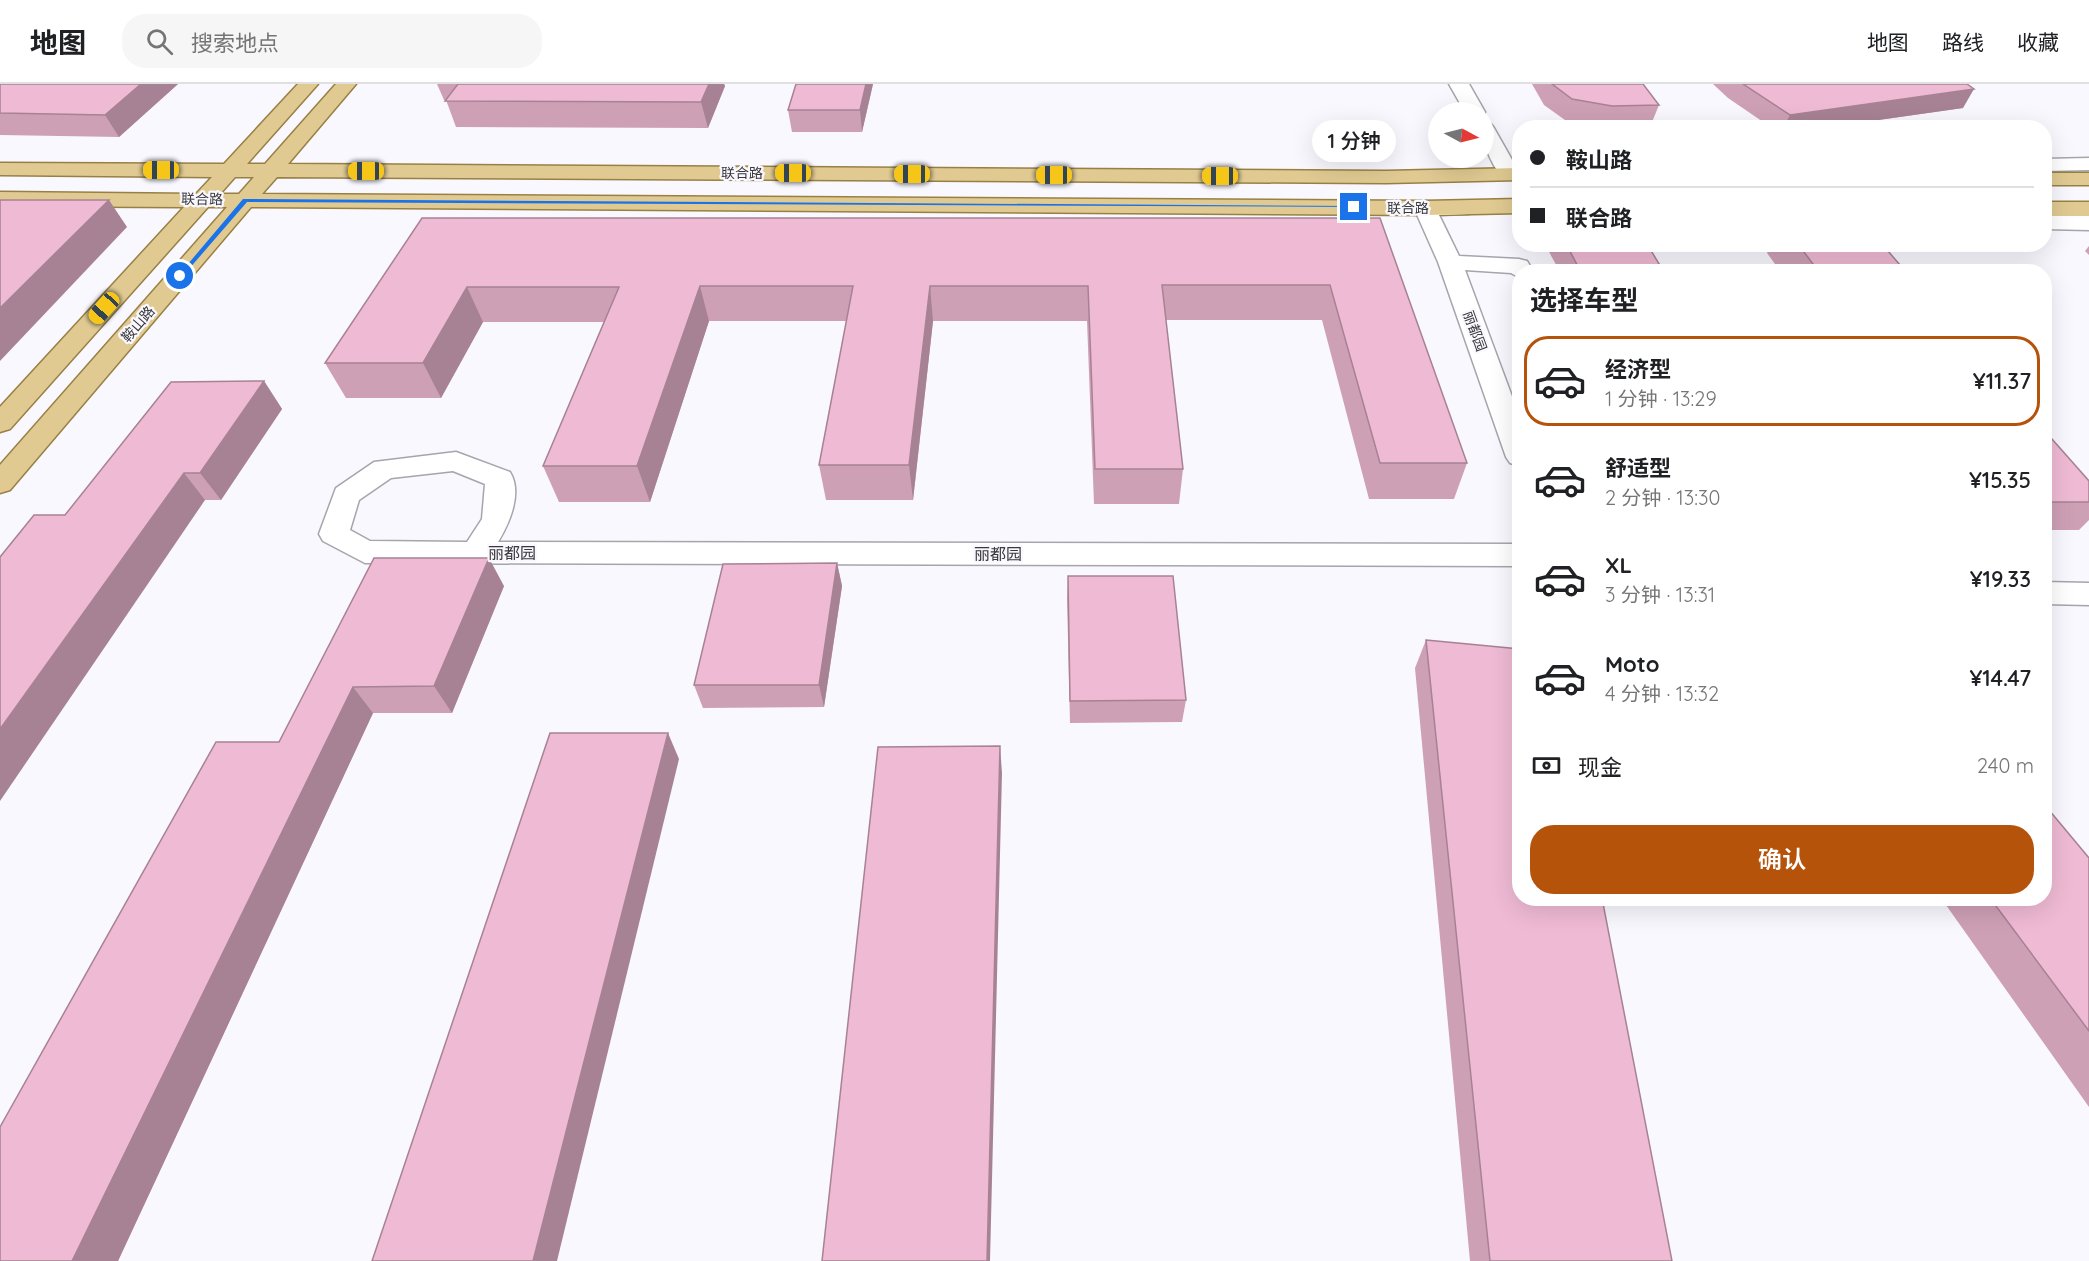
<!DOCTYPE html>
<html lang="zh">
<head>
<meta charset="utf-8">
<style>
	body { margin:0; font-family:Quicksand,"Noto Sans SC",sans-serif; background:#f6f6f6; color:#202124; height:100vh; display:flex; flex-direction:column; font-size:22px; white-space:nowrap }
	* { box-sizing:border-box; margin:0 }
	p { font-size:20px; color:#757577 }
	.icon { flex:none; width:33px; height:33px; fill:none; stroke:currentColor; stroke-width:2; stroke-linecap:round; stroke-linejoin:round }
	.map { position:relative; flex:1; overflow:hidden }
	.side { position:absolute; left:1512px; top:180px; width:540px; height:642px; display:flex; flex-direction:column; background:#fff; border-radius:24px; box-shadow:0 6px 24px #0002 }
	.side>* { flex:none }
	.guide { position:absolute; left:1512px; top:36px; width:540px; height:132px; border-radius:24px; box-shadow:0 6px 24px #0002; display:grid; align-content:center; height:132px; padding:0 18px; background:#fff }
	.needle { width:39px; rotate:97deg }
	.fabs { position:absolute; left:1428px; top:18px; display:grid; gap:12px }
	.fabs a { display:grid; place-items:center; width:66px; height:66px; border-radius:50%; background:#fff; box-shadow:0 6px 24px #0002; font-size:30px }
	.end { position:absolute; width:27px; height:27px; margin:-14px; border:8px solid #1a73e8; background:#fff; box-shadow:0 0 0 3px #fff }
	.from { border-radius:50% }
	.bubble { position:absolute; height:42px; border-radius:21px; background:#fff; box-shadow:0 6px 24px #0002; font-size:20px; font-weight:600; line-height:42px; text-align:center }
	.car { position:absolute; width:18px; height:36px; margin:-18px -9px; border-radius:8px; box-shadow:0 0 4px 2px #0007; background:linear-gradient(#f5c518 24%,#345 0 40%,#f5c518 0 76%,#345 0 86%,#f5c518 0) }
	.guide b { display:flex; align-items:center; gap:21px; height:57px; font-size:22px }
	.guide b+b { border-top:2px solid #e0e0e0 }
	.guide i { width:15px; height:15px; background:#202124 }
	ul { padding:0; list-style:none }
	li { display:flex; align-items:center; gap:18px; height:90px; margin:0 12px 9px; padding:0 6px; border:3px solid transparent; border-radius:24px }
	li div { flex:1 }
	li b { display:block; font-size:22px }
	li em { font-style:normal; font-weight:600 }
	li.selected { border-color:#b45309 }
	li>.icon { width:54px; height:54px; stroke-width:1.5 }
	h2 { padding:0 18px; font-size:27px; line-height:72px }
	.pay { display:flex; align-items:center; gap:15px; height:66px; padding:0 18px; font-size:22px }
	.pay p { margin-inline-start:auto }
	.button { display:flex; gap:12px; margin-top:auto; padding:12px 18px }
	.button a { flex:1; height:69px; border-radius:24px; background:#b45309; color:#fff; font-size:24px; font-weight:600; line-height:69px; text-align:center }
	header { display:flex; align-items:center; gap:36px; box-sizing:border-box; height:84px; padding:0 30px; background:#fff; border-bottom:2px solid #e0e0e0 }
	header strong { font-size:28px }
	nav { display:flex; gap:33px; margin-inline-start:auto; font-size:21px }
	.search { width:420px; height:54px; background:#f6f6f6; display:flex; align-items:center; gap:15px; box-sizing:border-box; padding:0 21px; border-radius:24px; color:#757577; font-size:22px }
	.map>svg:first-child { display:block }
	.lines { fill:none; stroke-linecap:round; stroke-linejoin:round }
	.minor-casing { stroke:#a5a5ab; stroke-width:3 }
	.major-casing { stroke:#988045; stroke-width:3 }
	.minor { fill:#fff; fill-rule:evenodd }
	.major { fill:#e0ca92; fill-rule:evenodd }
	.wall { fill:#cea0b6 }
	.shaded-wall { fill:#a78294 }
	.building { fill:#efbad4; stroke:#a78294; stroke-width:1.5 }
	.route { fill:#1a73e8 }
	.labels { text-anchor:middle; stroke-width:4.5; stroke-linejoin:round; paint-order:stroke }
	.far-street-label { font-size:14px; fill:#39393c; stroke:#f9f8fe }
	.street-label { font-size:16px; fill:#39393c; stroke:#f9f8fe }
</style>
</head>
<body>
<header>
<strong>地图</strong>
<div class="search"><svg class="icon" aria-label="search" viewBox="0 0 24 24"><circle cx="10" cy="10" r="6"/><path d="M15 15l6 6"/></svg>搜索地点</div>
<nav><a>地图</a><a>路线</a><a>收藏</a></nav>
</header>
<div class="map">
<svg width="2089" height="1177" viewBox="0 0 2089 1177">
	<rect width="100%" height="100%" fill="#f9f8fe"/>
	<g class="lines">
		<defs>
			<g id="minor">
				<path d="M1449,0H1469L1485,28L1484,30L1465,28Z"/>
				<path d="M1484,38L1491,40L1494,44L1520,90L1516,94H1502C1489,76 1482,59 1484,38Z"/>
				<path d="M2089,74V86L2044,87V75Z"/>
				<path d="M1425,117L1469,120L1472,125L1469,130L1439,131L1459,172L1519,175L1527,177L1534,188H1520V194L1511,189L1465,186L1520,334V382L1510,379L1506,373L1438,178L1414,124L1417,119Z"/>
				<path d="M2044,131L2089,132V146L2044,145Z"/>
				<path d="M456,368L510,388C523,409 509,440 498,458L1520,460V482L365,479L323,457L319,450L336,404L374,378ZM453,387L485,400L482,435L467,458L370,457L350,446L359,416L391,394Z"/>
				<path d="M2044,498L2089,499V521L2044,520Z"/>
			</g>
			<g id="major">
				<path d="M298,0H318L247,80H265L336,0H356L288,80L1386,87L1520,84V96L1386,99L277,93L262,110L1425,117L1520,115V129L1425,131L251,123L10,406L0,409V381L227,123H208L10,345L0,348V323L184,123L0,122V108L196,110L212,93L0,91V79L224,80ZM235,93H254L239,110H220Z"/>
				<rect x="2044" y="89" width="45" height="12"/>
				<rect x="2044" y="118" width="45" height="14"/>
			</g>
		</defs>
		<use href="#minor" class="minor-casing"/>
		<use href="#major" class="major-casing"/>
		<use href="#minor" class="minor"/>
		<use href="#major" class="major"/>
	</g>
	<g class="wall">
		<path d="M0,0H178L119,53L0,51Z"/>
		<path d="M437,0H724L725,2L708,44L456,43L446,16H444Z"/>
		<path d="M796,0H873L862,48H792L788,26Z"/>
		<path d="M1532,0H1643L1659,21L1650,43H1604L1565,36L1544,21Z"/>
		<path d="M1713,0H1967L1963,24L1822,44H1772L1728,14Z"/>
		<path d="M422,134H1380L1467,379L1454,415H1369L1322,236H1166L1183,385L1179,420H1094L1087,237H933L913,416H826L819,381L847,237H709L650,418H559L543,382L604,238H483L441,314H346L325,279Z"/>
		<path d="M1550,160H1647L1664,188H1560L1548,166Z"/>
		<path d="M1772,160H1882L1906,188H1781L1767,169Z"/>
		<path d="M2089,162V171L2085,167Z"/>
		<path d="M264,297L282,325L221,416H205L65,431Z"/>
		<path d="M2044,346L2089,397V436L2079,446H2044Z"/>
		<path d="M374,474L504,502L452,629H373L118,1177H0L279,658Z"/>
		<path d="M837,479L842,502L824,623L703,624L694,601Z"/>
		<path d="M1068,492L1186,616L1182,638L1070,639L1067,515Z"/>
		<path d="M1426,556L1672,1177H1470L1415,584Z"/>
		<path d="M2089,774V1023L1941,814H2044Z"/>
	</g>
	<g class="shaded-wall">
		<path d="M141,0H178L119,53L105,31Z"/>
		<path d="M709,0H724L725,2L708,44L701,18Z"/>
		<path d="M866,0H873L862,48L860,26Z"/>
		<path d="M1974,5L1963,24L1822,44H1783L1790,31Z"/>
		<path d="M109,116L127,143L0,277V224Z"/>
		<path d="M700,202L709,237L650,418L637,382Z"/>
		<path d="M930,202L933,237L913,416L909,381Z"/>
		<path d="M467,203L483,238L441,314L423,279Z"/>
		<path d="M264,297L282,325L221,416L200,389Z"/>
		<path d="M184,389L205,416L0,717V645Z"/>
		<path d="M489,474L504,502L452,629L434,602Z"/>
		<path d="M837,479L842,502L824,623L819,601Z"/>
		<path d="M353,603L373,629L118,1177H72Z"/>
		<path d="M668,649L679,675L557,1177H533Z"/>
		<path d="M1000,662L1002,689L990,1177H987Z"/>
	</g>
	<g class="building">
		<path d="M0,0H141L105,31L0,29Z"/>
		<path d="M458,0H709L701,18L445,17Z"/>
		<path d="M796,0H866L860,26H788Z"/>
		<path d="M1552,0H1643L1659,21L1612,22L1572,15Z"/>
		<path d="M1743,0H1967L1974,5L1790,31Z"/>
		<path d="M0,116H109L0,224Z"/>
		<path d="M422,134H1380L1467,379H1380L1330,201H1162L1183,385H1095L1088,202H930L909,381H819L853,202H700L637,382H543L619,203H467L423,279H325Z"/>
		<path d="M1566,160H1647L1664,188H1581Z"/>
		<path d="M1798,160H1882L1906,188H1819Z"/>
		<path d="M264,297L200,389H184L0,645V473L34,431H65L171,298Z"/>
		<path d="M2044,346L2089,397V418H2044Z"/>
		<path d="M374,474H489L434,602L353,603L72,1177H0V1043L216,658H279Z"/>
		<path d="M837,479L819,601H694L723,480Z"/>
		<path d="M1068,492H1173L1186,616L1070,617Z"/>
		<path d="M1426,556L1520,565V814H1602L1672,1177H1490Z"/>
		<path d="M550,649H668L533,1177H372Z"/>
		<path d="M1000,662L987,1177H822L878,663Z"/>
		<path d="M2044,720L2089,774V947L1990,814H2044Z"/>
	</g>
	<path class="route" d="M243,115L1354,122L1358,123L247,118L182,193H177Z"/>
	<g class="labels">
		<g class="far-street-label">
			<text x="742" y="94">联合路</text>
			<text transform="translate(202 115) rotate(1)" y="5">联合路</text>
			<text x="1408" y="129">联合路</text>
			<text transform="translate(138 240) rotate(-49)" y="5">鞍山路</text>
			<text transform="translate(1475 247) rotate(70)" y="5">丽都园</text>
		</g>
		<g class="street-label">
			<text x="512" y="475">丽都园</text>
			<text x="998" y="476">丽都园</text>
		</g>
	</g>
</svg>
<div class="fabs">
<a><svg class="needle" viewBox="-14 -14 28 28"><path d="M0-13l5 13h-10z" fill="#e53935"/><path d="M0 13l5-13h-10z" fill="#757577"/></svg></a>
</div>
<i class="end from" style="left:180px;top:192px"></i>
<i class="end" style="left:1354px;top:123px"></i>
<div class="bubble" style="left:1312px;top:36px;width:84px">1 分钟</div>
<i class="car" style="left:161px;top:86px;rotate:270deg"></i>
<i class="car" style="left:366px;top:87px;rotate:270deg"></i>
<i class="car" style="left:793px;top:89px;rotate:270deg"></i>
<i class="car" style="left:912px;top:90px;rotate:270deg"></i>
<i class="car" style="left:1054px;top:91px;rotate:270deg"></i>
<i class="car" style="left:1220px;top:92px;rotate:270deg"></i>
<i class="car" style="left:104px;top:224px;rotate:222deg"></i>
<div class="guide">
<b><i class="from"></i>鞍山路</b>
<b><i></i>联合路</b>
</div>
<section class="side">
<h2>选择车型</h2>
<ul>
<li class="selected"><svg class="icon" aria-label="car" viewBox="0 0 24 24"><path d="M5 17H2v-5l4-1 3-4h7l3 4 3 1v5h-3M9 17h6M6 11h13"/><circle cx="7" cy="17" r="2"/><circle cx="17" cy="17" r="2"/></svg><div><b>经济型</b><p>1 分钟 · 13:29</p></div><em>¥11.37</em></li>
<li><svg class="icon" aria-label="car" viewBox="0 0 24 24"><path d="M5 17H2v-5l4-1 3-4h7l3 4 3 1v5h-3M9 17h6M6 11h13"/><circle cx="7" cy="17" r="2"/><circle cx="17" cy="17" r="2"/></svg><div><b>舒适型</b><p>2 分钟 · 13:30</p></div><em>¥15.35</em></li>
<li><svg class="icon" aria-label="car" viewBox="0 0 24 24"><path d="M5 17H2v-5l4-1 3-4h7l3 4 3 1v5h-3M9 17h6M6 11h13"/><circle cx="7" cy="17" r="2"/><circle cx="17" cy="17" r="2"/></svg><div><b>XL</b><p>3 分钟 · 13:31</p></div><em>¥19.33</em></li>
<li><svg class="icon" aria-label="car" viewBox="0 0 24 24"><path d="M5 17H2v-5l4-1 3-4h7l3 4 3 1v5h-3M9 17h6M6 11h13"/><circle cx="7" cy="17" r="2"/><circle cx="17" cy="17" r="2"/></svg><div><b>Moto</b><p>4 分钟 · 13:32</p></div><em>¥14.47</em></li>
</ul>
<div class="pay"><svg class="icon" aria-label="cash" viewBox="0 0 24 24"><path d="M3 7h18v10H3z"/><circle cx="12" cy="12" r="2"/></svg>现金<p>240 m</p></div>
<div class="button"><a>确认</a></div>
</section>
</div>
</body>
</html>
